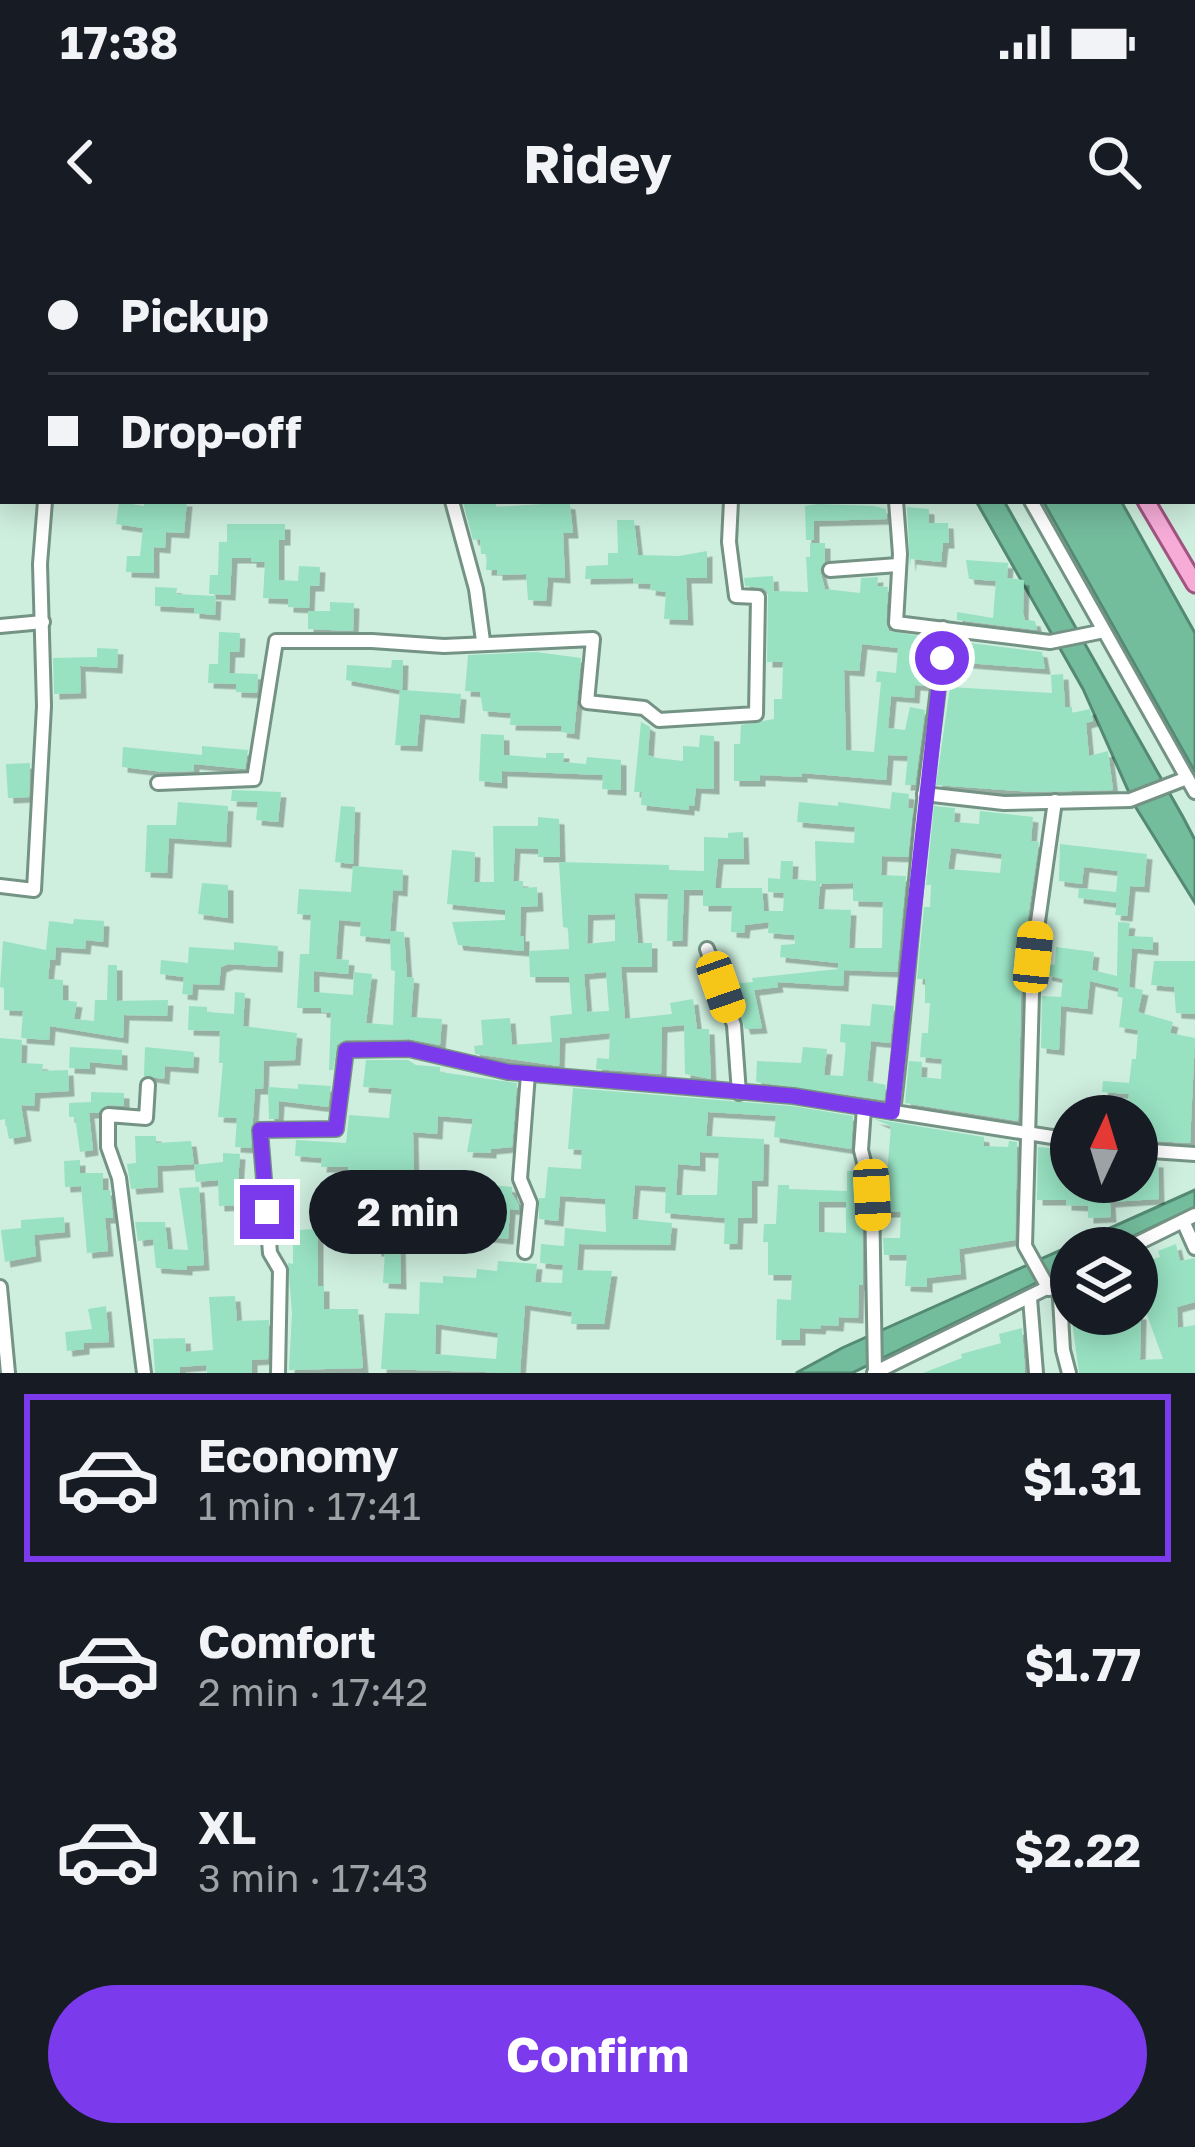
<!DOCTYPE html>
<html lang="en">
<head>
<meta charset="utf-8">
<style>
	body { margin:0; font-family:"Golos Text",sans-serif; background:#242831; color:#f1f3f6; height:100vh; display:flex; flex-direction:column; font-size:45px; white-space:nowrap }
	* { box-sizing:border-box; margin:0 }
	p { font-size:39px; color:#9ea1a6 }
	.icon { flex:none; width:66px; height:66px; fill:none; stroke:currentColor; stroke-width:2; stroke-linecap:round; stroke-linejoin:round }
	.map { position:relative; height:1133px; overflow:hidden }
	.drawer { display:flex; flex-direction:column; background:#171b24; flex:1 }
	.drawer>* { flex:none }
	.top-card { position:absolute; left:0px; top:0px; width:1197px; height:264px; box-shadow:0 6px 30px #0003; display:grid; align-content:center; height:264px; padding:0 48px; background:#171b24 }
	.needle { width:78px; rotate:4deg }
	.tools { position:absolute; left:1050px; top:855px; display:grid; gap:24px }
	.tools a { display:grid; place-items:center; width:108px; height:108px; border-radius:50%; background:#171b24; box-shadow:0 6px 30px #0003; font-size:60px }
	.end { position:absolute; width:54px; height:54px; margin:-27px; border:15px solid #7c3aed; background:#fff; box-shadow:0 0 0 6px #fff }
	.from { border-radius:50% }
	.bubble { position:absolute; height:84px; border-radius:42px; background:#171b24; box-shadow:0 6px 30px #0003; font-size:39px; font-weight:700; line-height:84px; text-align:center }
	.car { position:absolute; width:36px; height:72px; margin:-36px -18px; border-radius:15px; box-shadow:0 0 9px 3px #0007; background:linear-gradient(#f5c518 24%,#345 0 40%,#f5c518 0 76%,#345 0 86%,#f5c518 0) }
	.top-card b { display:flex; align-items:center; gap:42px; height:114px; font-size:45px }
	.top-card b+b { border-top:3px solid #363941 }
	.top-card i { width:30px; height:30px; background:#f1f3f6 }
	ul { padding:21px 0 0; list-style:none }
	li { display:flex; align-items:center; gap:36px; height:168px; margin:0 24px 18px; padding:0 24px; border:6px solid transparent; border-radius:0px }
	li div { flex:1 }
	li b { display:block; font-size:45px }
	li em { font-style:normal; font-weight:700 }
	li.selected { border-color:#7c3aed }
	li>.icon { width:108px; height:108px; stroke-width:1.5 }
	.button { display:flex; gap:24px; margin-top:auto; padding:24px 48px }
	.button a { flex:1; height:138px; border-radius:72px; background:#7c3aed; color:#fff; font-size:48px; font-weight:700; line-height:138px; text-align:center }
	.status { display:flex; justify-content:space-between; align-items:center; height:84px; padding:0 60px; background:#171b24; direction:ltr }
	.status svg { height:33px; fill:currentColor }
	header { display:flex; justify-content:space-between; align-items:center; height:156px; padding:0 48px; background:#171b24; font-size:54px; font-weight:700 }
	.map>svg:first-child { display:block }
	.water { fill:#73bc9c; stroke:#548a73; stroke-width:3 }
	.building { fill:#98e2c2; fill-rule:evenodd; filter:url(#shadow) }
	.lines { fill:none; stroke-linecap:round; stroke-linejoin:round }
	.minor-casing { stroke:#759385; stroke-width:18 }
	.major-casing { stroke:#a05480; stroke-width:21 }
	.minor { stroke:#fff; stroke-width:12 }
	.major { stroke:#f6acd7; stroke-width:15 }
	.route { stroke:#7c3aed; stroke-width:15 }
</style>
</head>
<body>
<div class="status"><b>17:38</b><svg viewBox="0 0 49 12"><path d="M0 12V9h3v3zM5 12V6h3v6zM10 12V3h3v9zM15 12V0h3v12zM26 1h20v11H26zM47 4h2v5h-2z"/></svg></div>
<header><svg class="icon" aria-label="back" viewBox="0 0 24 24"><path d="M15 5l-7 7 7 7"/></svg>Ridey<svg class="icon" aria-label="search" viewBox="0 0 24 24"><circle cx="10" cy="10" r="6"/><path d="M15 15l6 6"/></svg></header>
<div class="map">
<svg width="1195" height="1133" viewBox="0 0 1195 1133">
	<defs>
		<filter id="shadow"><feDropShadow dx="5.5" dy="5.5" stdDeviation="0" flood-color="#0004"/></filter>
	</defs>
	<rect width="100%" height="100%" fill="#ceeede"/>
	<g class="water">
		<path d="M976,261H1004L1183,577L1195,600V663L1135,566L1083,449Z"/>
		<path d="M1043,261H1121L1195,393V532Z"/>
		<path d="M1195,950V967L1108,1008H1071V1026L852,1133H796L842,1108Z"/>
	</g>
	<g class="building">
		<path d="M144,261H187L184,293L166,292L165,308L154,307V333L126,332L127,316H140L143,288L116,284L119,262L144,266Z"/>
		<path d="M496,261V267L542,264L541,261L570,264L573,293H563L565,338L548,337L546,361L528,360L526,334L497,335V330H486L487,314H481L480,299L473,300L463,262Z"/>
		<path d="M818,264L874,266L886,269L887,279L814,281V300H806L805,266Z"/>
		<path d="M907,267L929,269V283H948L949,303H943L941,322L911,319L910,327Z"/>
		<path d="M617,280H634L638,315L679,316L707,311V338H686L688,380L664,379L666,352L650,350L651,344L633,343V338L585,339L586,326L608,325V313H618Z"/>
		<path d="M227,284H285V300H279V340L298,341L299,326L320,327L319,346H310L309,368L288,367V359L263,358L265,322H251V318H232L230,355L209,354L210,335H218L219,302H227Z"/>
		<path d="M810,303H825V321L820,330L825,349L860,353L861,338L878,337L877,346L888,347L886,382L889,391L932,398L928,446L915,445L914,458L891,456L888,488L905,490L910,467L925,470L915,545H905L908,516L888,515L886,540L802,533V537L760,535V541H734V504H740L741,485L774,479V459H782L783,422H767L768,353L763,348L745,346L744,338L773,336L774,351L808,352L806,317H810ZM862,404L898,408L896,433L877,431L876,442H881L874,512L846,510L844,430L859,431Z"/>
		<path d="M966,320L1008,323L1007,338L1024,340L1023,373L1025,380L1035,381L1037,390L957,380V372L993,378L996,341L969,339Z"/>
		<path d="M155,347L177,348L176,354L216,356L215,375L194,373V368L155,366Z"/>
		<path d="M330,362L354,363L353,391L308,389V371H330Z"/>
		<path d="M219,392L240,393L239,412H230L229,433L258,434L257,453L236,452V444L208,443L209,424H218Z"/>
		<path d="M954,401L1042,412L1045,429L967,423V418L953,417Z"/>
		<path d="M97,408L118,409L117,428L80,426L81,453L54,454L53,418L97,417Z"/>
		<path d="M536,412L581,418L574,494L561,492L562,486L510,485L511,473L483,471L480,452L465,451L468,415Z"/>
		<path d="M392,420H403L402,450L461,454L459,478L420,474L417,506L395,505L400,450L346,440L347,425L391,428Z"/>
		<path d="M1063,434L1065,467H1072V473L1090,469L1093,481L1086,483L1089,516L1108,511L1113,550L1033,552L936,545L950,447L1052,453L1051,435Z"/>
		<path d="M641,482L650,487L648,515L657,518L683,521V506L699,507L700,495L714,496V549L696,548L694,566L689,565V570L641,565L642,552H634Z"/>
		<path d="M481,494L504,495V515L546,518V513H564L563,522L586,524L587,517L621,520V550L602,549L603,535L502,531V543L479,541Z"/>
		<path d="M202,506L248,510L245,529L194,524V531L164,532L122,527L123,507L202,515Z"/>
		<path d="M30,523L29,557L8,558L6,524Z"/>
		<path d="M232,550L281,552L278,582L256,580L258,562L231,561Z"/>
		<path d="M892,552L909,554L908,568H913L908,617L882,616L881,635L906,636L897,732L844,730L843,746L777,742L778,747L754,750L762,788L745,789L730,744L753,742L752,738L838,729V723L780,717L781,705L795,704L794,695L768,693L769,682L745,685L744,693L731,692L732,666H703V650H684L682,701H667L668,654L634,653L638,703H652V727H621L625,779L672,774L670,763L693,759L697,789H709L711,839L685,834L684,785L662,787L661,834L596,829L597,818L609,819L610,793L560,798L559,826L475,814L474,806L483,805L481,780L510,778L512,805L552,802L550,776L572,774L569,737H530L529,711L569,709L568,688L563,687L559,622L669,625V630L704,631V597L728,598V593L743,592L744,619H718L715,648H762L764,671H783L784,653L768,652V638L780,639L781,621H793L792,639L816,641L815,601L854,603L855,587L797,582L799,562L838,566V562L890,569ZM853,643V661L883,662L882,708H849L851,670L818,669L820,644ZM615,674V701L587,704L588,675ZM606,732L609,771L587,772L584,734Z"/>
		<path d="M178,562L228,566L226,602L169,598L167,633L145,632L147,585H176Z"/>
		<path d="M341,566L355,567L353,624L335,622Z"/>
		<path d="M934,566L955,568L954,582L979,584L980,571L1033,577L1031,601L1039,602L1022,717L1018,881L905,863L909,821L922,822L921,837L941,839L942,819L920,817L922,793H928L930,763H925V739H917L924,667H930L931,645H926ZM951,608L1002,614L1000,633L948,629Z"/>
		<path d="M538,577L559,579L560,617H538V609L515,608L513,641H523V648L537,647L538,666L521,667L520,696H524V711L458,705L452,682L505,680V670L447,664L452,610L475,612L474,642H494L493,586H538Z"/>
		<path d="M1060,604L1147,614L1144,647L1130,646L1127,676L1115,675L1117,663L1078,658L1079,648L1116,652L1118,631L1084,627L1082,644L1059,641Z"/>
		<path d="M353,626L403,630L402,651L393,650L390,691L404,692L407,737L414,738L411,777L442,779L440,805L409,799L345,800L337,805L333,830H329L331,773L321,772V768H297L300,714H309L311,675L297,674L299,649L351,652ZM339,680L361,682L360,696L389,699L390,694L391,730L395,731L393,785L366,783L372,734L354,732L353,755L314,752V731L348,734L349,720L336,719Z"/>
		<path d="M202,643L228,645V678L198,674Z"/>
		<path d="M74,679L104,681L103,702L86,700L85,709L56,707L55,720H50L48,739L63,740V760L77,762L74,779L94,781L95,760H107L108,725H117V761L168,760L167,776L124,775L123,798L50,786L49,800L21,798L23,771L4,770V748L0,747L3,701L46,710L49,681L73,684Z"/>
		<path d="M1118,682L1130,683L1128,696L1153,697V710L1132,708L1129,747L1143,750L1138,772L1173,782L1170,793L1195,798L1190,903L1137,900V876H1127L1129,854L1102,852L1103,841L1129,843L1132,819H1136L1138,790L1119,787L1123,758L1117,756L1119,748L1090,741L1087,769L1061,766L1059,810L1041,808L1042,756L1061,757L1063,739L1046,735L1049,724L1055,725L1056,707L1094,712L1092,730L1117,736Z"/>
		<path d="M234,702L278,706L277,727L229,724L221,727L219,745L193,744L192,755L182,754L184,737L160,734L161,720L188,723L189,707L234,710Z"/>
		<path d="M1154,721H1195V774L1176,773L1174,747L1151,745Z"/>
		<path d="M235,752L245,753L243,786L297,793L295,820L264,821L263,849H255L251,908L235,907L237,878L218,877L223,823H219L220,791L188,790L189,766L207,767V772L234,774Z"/>
		<path d="M872,764L894,766L890,803L871,801L867,841L886,845L884,860L756,842L757,821L801,823L803,807L827,809L824,835L843,836L846,803L840,802L841,784L870,786Z"/>
		<path d="M0,798L22,800L21,823L43,824L42,831L68,830L69,851L35,853L34,866L21,865L26,896L9,899L5,879L0,880Z"/>
		<path d="M70,807L122,810V825L90,822V829L69,828Z"/>
		<path d="M145,807L194,812L193,828L165,826L164,839L144,836Z"/>
		<path d="M366,820H408L416,825L440,827V832L517,843L512,907L491,909V913L467,912L473,879L438,876L437,894L413,892L414,945L384,943L382,968L403,969V981L370,979V989L346,988V973L320,972L321,960L359,961V941H348V927H321L322,918L295,916L296,900L346,903L349,875L389,878L392,849L363,847Z"/>
		<path d="M298,844L331,846L328,867L279,861L278,879H269L268,847L298,849Z"/>
		<path d="M573,848L792,866L853,876L851,909L774,897L776,876L708,872L706,896L764,899L763,941H752V978H738L737,1004H724L725,978L665,973L666,947L635,945L632,979L672,983L670,1005L579,1004L577,1030L612,1031L604,1084H571L572,1072L525,1065L520,1133L381,1129L385,1073L419,1074L420,1042L443,1043V1036L476,1038L477,1029L497,1031L498,1021L537,1024L535,1042L562,1043L563,1025L540,1023L541,1004L564,1006L565,988L606,992L605,959L560,956L558,981L539,979V958H545L548,927L581,929L582,910L568,909ZM700,912L719,913L717,955H676L678,924L700,926ZM436,1084L498,1093L496,1119L435,1114Z"/>
		<path d="M91,852L124,853V866L108,865L98,873H89L93,910L80,912L75,877H69V863L91,862Z"/>
		<path d="M874,879L984,897V906L1008,907L1009,901L1017,902L1015,1000L959,1009L961,1034L927,1038V1047L905,1046L907,1015H884L883,998H900L901,972H884L891,886Z"/>
		<path d="M135,896H156V903L191,901L194,924L157,926L158,947L131,949L127,924L136,923Z"/>
		<path d="M1038,907L1071,910V942H1140V921L1158,922L1159,959L1110,962L1111,977L1088,978V966L1066,965V960H1037Z"/>
		<path d="M223,913L240,914L238,943H242V965L219,966L218,940L196,942L194,925L223,922Z"/>
		<path d="M80,920V933H103V950H110L113,978H105L108,1011L87,1013L81,946L65,947L64,921Z"/>
		<path d="M847,931H855L862,956L863,1045H859L858,1078L839,1077L838,1086L821,1085L820,1089L800,1088V1100H776L777,1059L791,1060L792,1035H768V1002H763L764,984H776L778,945H789V949L847,951ZM819,962H846V993L819,992Z"/>
		<path d="M492,945L512,947V954L519,965V970L510,969L508,999L488,997Z"/>
		<path d="M199,947L204,1025L187,1026V1030L156,1028L153,999L138,1001L135,982H165L168,1009L188,1010L179,948Z"/>
		<path d="M64,977L65,992L34,995L36,1016L5,1022L1,990L21,988V980Z"/>
		<path d="M318,989V1046H324V1069H358L363,1128L289,1130L292,1073L288,1023L293,1024V994H297V990Z"/>
		<path d="M376,999L400,1000L401,1044L383,1043L385,1011H376Z"/>
		<path d="M1176,1004L1180,1021L1195,1018V1062L1177,1067L1178,1088L1195,1085V1133H1079L1071,1074H1141L1140,1120L1163,1119L1137,1047V1023L1160,1017L1158,1011Z"/>
		<path d="M235,1056L237,1081L269,1080L268,1119L252,1120V1133H207L206,1125L180,1127V1133H155L153,1099L185,1098L186,1112L213,1110L209,1057Z"/>
		<path d="M106,1066L109,1102L84,1103V1109L67,1111L65,1092L92,1089L88,1069Z"/>
		<path d="M1022,1088L1025,1133H923L962,1118L961,1114L1001,1103L999,1094Z"/>
	</g>
	<g class="lines">
		<defs>
			<g id="minor">
				<path d="M881,0L882,3"/>
				<path d="M82,3L83,0"/>
				<path d="M0,34H3"/>
				<path d="M1194,69H1195"/>
				<path d="M0,147H3"/>
				<path d="M452,261L476,349L483,401"/>
				<path d="M896,261L900,314L896,383L1050,402L1104,391"/>
				<path d="M1031,261L1195,552"/>
				<path d="M830,330L898,325"/>
				<path d="M0,386L43,382"/>
				<path d="M158,543L254,539L276,401H372L444,406L593,399L587,462L644,468L659,480L756,474L758,357L736,356L729,302L731,261"/>
				<path d="M924,554L1004,563L1130,560L1187,538"/>
				<path d="M0,646L34,650L44,466L40,324L45,261"/>
				<path d="M707,709L734,785L739,853"/>
				<path d="M864,868L861,910L872,955L875,1133"/>
				<path d="M893,872C906,765 913,658 925,552C931,497 941,443 943,388"/>
				<path d="M1137,910L1195,914"/>
				<path d="M1183,981L1195,1008"/>
				<path d="M1128,1008L1195,975"/>
				<path d="M525,1012L530,963L520,939L528,834"/>
				<path d="M1059,1042L1063,1110L1069,1133"/>
				<path d="M0,1047L8,1133"/>
				<path d="M1049,1049L1025,1006L1033,717L1055,561"/>
				<path d="M1030,1058L1036,1133"/>
				<path d="M144,1133L119,938L108,907V875L146,878L148,845"/>
				<path d="M278,1133L280,1030L270,1013L260,890L336,889L346,810L409,809L508,832L793,856L1071,900"/>
				<path d="M874,1133L1071,1036"/>
			</g>
			<g id="major">
				<path d="M1005,0L1007,3"/>
				<path d="M1146,261L1195,344"/>
			</g>
		</defs>
		<use href="#minor" class="minor-casing"/>
		<use href="#major" class="major-casing"/>
		<use href="#minor" class="minor"/>
		<use href="#major" class="major"/>
	</g>
	<g class="lines">
		<path class="route" d="M267,972L260,890L336,889L346,810L409,809L508,832L793,856L892,872L942,418"/>
	</g>
</svg>
<div class="tools">
<a><svg class="needle" viewBox="-14 -14 28 28"><path d="M0-13l5 13h-10z" fill="#e53935"/><path d="M0 13l5-13h-10z" fill="#9ea1a6"/></svg></a>
<a><svg class="icon" aria-label="layers" viewBox="0 0 24 24"><path d="M12 4l9 5-9 5-9-5zM3 14l9 5 9-5"/></svg></a>
</div>
<i class="end from" style="left:942px;top:418px"></i>
<i class="end" style="left:267px;top:972px"></i>
<div class="bubble" style="left:309px;top:930px;width:198px">2 min</div>
<i class="car" style="left:1033px;top:717px;rotate:6deg"></i>
<i class="car" style="left:721px;top:747px;rotate:161deg"></i>
<i class="car" style="left:872px;top:955px;rotate:177deg"></i>
<div class="top-card">
<b><i class="from"></i>Pickup</b>
<b><i></i>Drop-off</b>
</div>
</div>
<section class="drawer">
<ul>
<li class="selected"><svg class="icon" aria-label="car" viewBox="0 0 24 24"><path d="M5 17H2v-5l4-1 3-4h7l3 4 3 1v5h-3M9 17h6M6 11h13"/><circle cx="7" cy="17" r="2"/><circle cx="17" cy="17" r="2"/></svg><div><b>Economy</b><p>1 min · 17:41</p></div><em>$1.31</em></li>
<li><svg class="icon" aria-label="car" viewBox="0 0 24 24"><path d="M5 17H2v-5l4-1 3-4h7l3 4 3 1v5h-3M9 17h6M6 11h13"/><circle cx="7" cy="17" r="2"/><circle cx="17" cy="17" r="2"/></svg><div><b>Comfort</b><p>2 min · 17:42</p></div><em>$1.77</em></li>
<li><svg class="icon" aria-label="car" viewBox="0 0 24 24"><path d="M5 17H2v-5l4-1 3-4h7l3 4 3 1v5h-3M9 17h6M6 11h13"/><circle cx="7" cy="17" r="2"/><circle cx="17" cy="17" r="2"/></svg><div><b>XL</b><p>3 min · 17:43</p></div><em>$2.22</em></li>
</ul>
<div class="button"><a>Confirm</a></div>
</section>
</body>
</html>
